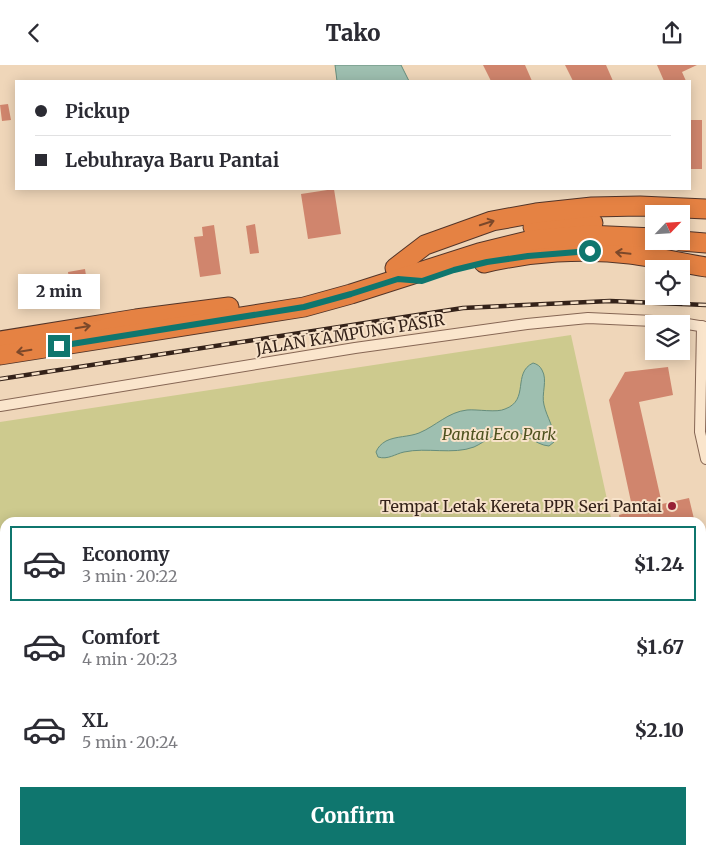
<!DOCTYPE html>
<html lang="en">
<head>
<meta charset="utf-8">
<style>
	body { margin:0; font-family:Merriweather,serif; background:#f2f2f3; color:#2b2b33; height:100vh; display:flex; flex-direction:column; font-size:19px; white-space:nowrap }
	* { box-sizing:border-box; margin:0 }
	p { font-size:16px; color:#7c7c81 }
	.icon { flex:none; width:28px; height:28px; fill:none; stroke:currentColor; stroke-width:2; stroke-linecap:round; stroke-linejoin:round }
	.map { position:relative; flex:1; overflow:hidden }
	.side { position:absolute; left:0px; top:452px; width:706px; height:338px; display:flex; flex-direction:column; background:#fff; border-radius:15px 15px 0 0; box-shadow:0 2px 12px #0003 }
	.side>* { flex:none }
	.banner { position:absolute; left:15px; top:15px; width:676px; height:110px; border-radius:0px; box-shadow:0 2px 12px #0003; display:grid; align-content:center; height:110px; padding:0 20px; background:#fff }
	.needle { width:32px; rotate:65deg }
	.tools { position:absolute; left:645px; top:140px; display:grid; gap:10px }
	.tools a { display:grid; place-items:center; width:45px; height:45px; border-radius:0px; background:#fff; box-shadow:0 2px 12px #0003; font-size:25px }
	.end { position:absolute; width:22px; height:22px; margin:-11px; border:6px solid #0f766e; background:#fff; box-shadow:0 0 0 2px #fff }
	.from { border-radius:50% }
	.bubble { position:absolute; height:35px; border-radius:0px; background:#fff; box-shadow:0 2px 12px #0003; font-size:16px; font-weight:800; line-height:35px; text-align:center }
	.banner b { display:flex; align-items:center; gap:18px; height:48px; font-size:19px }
	.banner b+b { border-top:1px solid #e1e1e2 }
	.banner i { width:12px; height:12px; background:#2b2b33 }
	ul { padding:9px 0 0; list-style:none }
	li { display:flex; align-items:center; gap:15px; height:75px; margin:0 10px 8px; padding:0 10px; border:2px solid transparent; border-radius:0px }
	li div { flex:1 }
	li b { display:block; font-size:19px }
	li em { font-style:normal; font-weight:800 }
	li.current { border-color:#0f766e }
	li>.icon { width:45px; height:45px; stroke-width:1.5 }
	.button { display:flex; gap:10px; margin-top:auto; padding:10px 20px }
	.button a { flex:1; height:58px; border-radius:0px; background:#0f766e; color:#fff; font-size:20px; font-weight:800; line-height:58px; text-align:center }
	header { display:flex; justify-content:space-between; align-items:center; height:65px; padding:0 20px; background:#fff; font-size:22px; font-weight:800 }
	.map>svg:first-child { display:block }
	.green { fill:#cdca8e }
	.water { fill:#9ebfb0; stroke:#668d7c }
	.building { fill:#d0856d }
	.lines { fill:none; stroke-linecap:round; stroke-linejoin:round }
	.minor-casing { stroke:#866654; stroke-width:12 }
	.tertiary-casing { stroke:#866654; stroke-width:14 }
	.motorway-casing { stroke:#533529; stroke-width:21 }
	.minor { stroke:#fae5cc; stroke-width:10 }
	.tertiary { stroke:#fae5cc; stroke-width:12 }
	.motorway { stroke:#e58243; stroke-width:19 }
	.rail-casing { stroke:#342219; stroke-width:4.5 }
	.rail { stroke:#f7e2c9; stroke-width:2.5; stroke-dasharray:8; stroke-linecap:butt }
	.oneway { stroke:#7b482a }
	.route { stroke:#0f766e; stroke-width:6 }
	.poi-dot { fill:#982136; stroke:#f7e2c9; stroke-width:2 }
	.labels { text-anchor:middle; stroke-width:4; stroke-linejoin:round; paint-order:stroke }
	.street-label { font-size:16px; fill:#342219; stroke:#f7e2c9 }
	.park-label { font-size:16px; font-style:italic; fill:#4e521f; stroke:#f7e2c9 }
	.poi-label { font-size:16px; fill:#342219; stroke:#f7e2c9; text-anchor:end }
</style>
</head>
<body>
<header><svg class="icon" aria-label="back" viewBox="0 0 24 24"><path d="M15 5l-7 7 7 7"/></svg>Tako<svg class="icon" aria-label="share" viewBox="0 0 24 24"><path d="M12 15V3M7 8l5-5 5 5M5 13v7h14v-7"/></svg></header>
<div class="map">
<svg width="706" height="790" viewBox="0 0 706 790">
	<rect width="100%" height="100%" fill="#efd6b9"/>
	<g class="green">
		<path d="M571,270L612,457L5,458V626L0,627V357Z"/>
		<path d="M514,785H645L646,790H520Z"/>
	</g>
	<g class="water">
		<path d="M335,0H401L409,16H337Z"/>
		<path d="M533,298C537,299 540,301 542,305C548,315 541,329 544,340C547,353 555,363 554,377L549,381C535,380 524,366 510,366C497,366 485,377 474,382C453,390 427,382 404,387C395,389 388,395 378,392L376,387C378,382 381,379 386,376C396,371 409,372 419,368C436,361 448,347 467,345C477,344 497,348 505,344C530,335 512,308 533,298Z"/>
		<path d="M706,567V640L701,642V568Z"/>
		<path d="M190,785H320L313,790H167Z"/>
	</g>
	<g class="building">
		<path d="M483,0H525L532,16H491Z"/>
		<path d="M565,0H606L613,16H573Z"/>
		<path d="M657,0H697L682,7L686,16H664Z"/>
		<path d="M8,39L11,55L2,56L0,40Z"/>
		<rect x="690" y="55" width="12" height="49"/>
		<path d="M334,124L341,169L308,174L301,129Z"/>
		<path d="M255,159L259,188L250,189L246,161Z"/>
		<path d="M214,160L221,209L200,212L194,172L203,171L202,162Z"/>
		<path d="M85,204L87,217L70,220L68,207Z"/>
		<path d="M668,302L673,330L639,337L662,439L689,433L695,458H620L619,450L633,446L609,335L625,307Z"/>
	</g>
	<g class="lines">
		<defs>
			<g id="minor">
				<path d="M702,261L700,367L706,394"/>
				<path d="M0,341L355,283L527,259L588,253L675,257L706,262"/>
			</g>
			<g id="tertiary">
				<path d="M701,507L706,505"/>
				<path d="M701,519L706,517"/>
				<path d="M701,530L706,529"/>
				<path d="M0,641L5,640"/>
				<path d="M655,785L656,790"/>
				<path d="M664,785L666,790"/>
				<path d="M676,785L677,790"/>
				<path d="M687,785L688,790"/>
			</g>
			<g id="motorway">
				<path d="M533,162L564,158H593"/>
				<path d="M681,176L706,178"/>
				<path d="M484,198C530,187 583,183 630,189C655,192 681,198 706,202"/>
				<path d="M395,203L425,180L492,156L536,148L592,142L640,141L706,144"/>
				<path d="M0,276L136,254L229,242"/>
				<path d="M0,290L304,242L351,229L479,188L532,175L587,170L654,173"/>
			</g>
		</defs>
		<use href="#minor" class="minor-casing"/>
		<use href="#tertiary" class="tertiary-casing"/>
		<use href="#motorway" class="motorway-casing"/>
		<use href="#minor" class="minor"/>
		<use href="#tertiary" class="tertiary"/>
		<use href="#motorway" class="motorway"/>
		<defs>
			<path id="rail" d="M0,314L463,243L610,236L706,240"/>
		</defs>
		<use href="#rail" class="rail-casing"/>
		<use href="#rail" class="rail"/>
	</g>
	<defs><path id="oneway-shaft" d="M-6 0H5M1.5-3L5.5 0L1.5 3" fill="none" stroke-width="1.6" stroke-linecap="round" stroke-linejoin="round" transform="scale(1.25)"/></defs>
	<g class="oneway">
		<use href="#oneway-shaft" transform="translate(487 158) rotate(-18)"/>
		<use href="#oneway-shaft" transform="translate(623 188) rotate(-174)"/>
		<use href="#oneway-shaft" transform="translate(83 262) rotate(-9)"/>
		<use href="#oneway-shaft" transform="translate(24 286) rotate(171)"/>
	</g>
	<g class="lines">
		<path class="route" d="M59,281L304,242L351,229L398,214L422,216L454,205L487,197L528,191L590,186"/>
	</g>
	<circle class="poi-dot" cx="672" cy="441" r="5"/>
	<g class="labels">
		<g class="street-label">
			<text transform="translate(350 269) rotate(-9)" y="6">JALAN KAMPUNG PASIR</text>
		</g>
		<g class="park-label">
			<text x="499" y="375">Pantai Eco Park</text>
		</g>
		<g class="poi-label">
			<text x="662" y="447">Tempat Letak Kereta PPR Seri Pantai</text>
		</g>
	</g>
</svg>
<div class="tools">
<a><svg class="needle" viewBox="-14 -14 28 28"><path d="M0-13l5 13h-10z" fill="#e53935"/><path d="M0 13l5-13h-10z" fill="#7c7c81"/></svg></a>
<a><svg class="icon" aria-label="locate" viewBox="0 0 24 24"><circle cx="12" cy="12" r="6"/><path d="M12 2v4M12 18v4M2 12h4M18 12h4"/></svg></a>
<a><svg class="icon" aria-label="layers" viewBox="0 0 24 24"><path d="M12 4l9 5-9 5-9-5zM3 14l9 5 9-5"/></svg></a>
</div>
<i class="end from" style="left:590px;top:186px"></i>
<i class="end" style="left:59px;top:281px"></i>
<div class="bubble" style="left:18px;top:209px;width:82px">2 min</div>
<div class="banner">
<b><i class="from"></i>Pickup</b>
<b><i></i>Lebuhraya Baru Pantai</b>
</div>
<section class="side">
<ul>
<li class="current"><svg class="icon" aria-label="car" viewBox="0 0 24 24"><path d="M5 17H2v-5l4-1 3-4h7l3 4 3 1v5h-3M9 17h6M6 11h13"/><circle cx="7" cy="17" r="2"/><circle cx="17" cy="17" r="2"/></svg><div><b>Economy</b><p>3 min · 20:22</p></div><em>$1.24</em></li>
<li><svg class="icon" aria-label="car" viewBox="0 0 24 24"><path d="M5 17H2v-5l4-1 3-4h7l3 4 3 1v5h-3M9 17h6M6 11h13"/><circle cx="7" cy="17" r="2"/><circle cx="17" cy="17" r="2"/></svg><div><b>Comfort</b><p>4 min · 20:23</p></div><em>$1.67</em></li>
<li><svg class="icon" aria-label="car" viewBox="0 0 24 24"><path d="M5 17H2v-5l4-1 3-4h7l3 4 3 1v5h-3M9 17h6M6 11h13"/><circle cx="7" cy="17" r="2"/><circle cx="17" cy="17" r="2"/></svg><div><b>XL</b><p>5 min · 20:24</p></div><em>$2.10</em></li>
</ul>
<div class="button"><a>Confirm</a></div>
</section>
</div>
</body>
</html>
